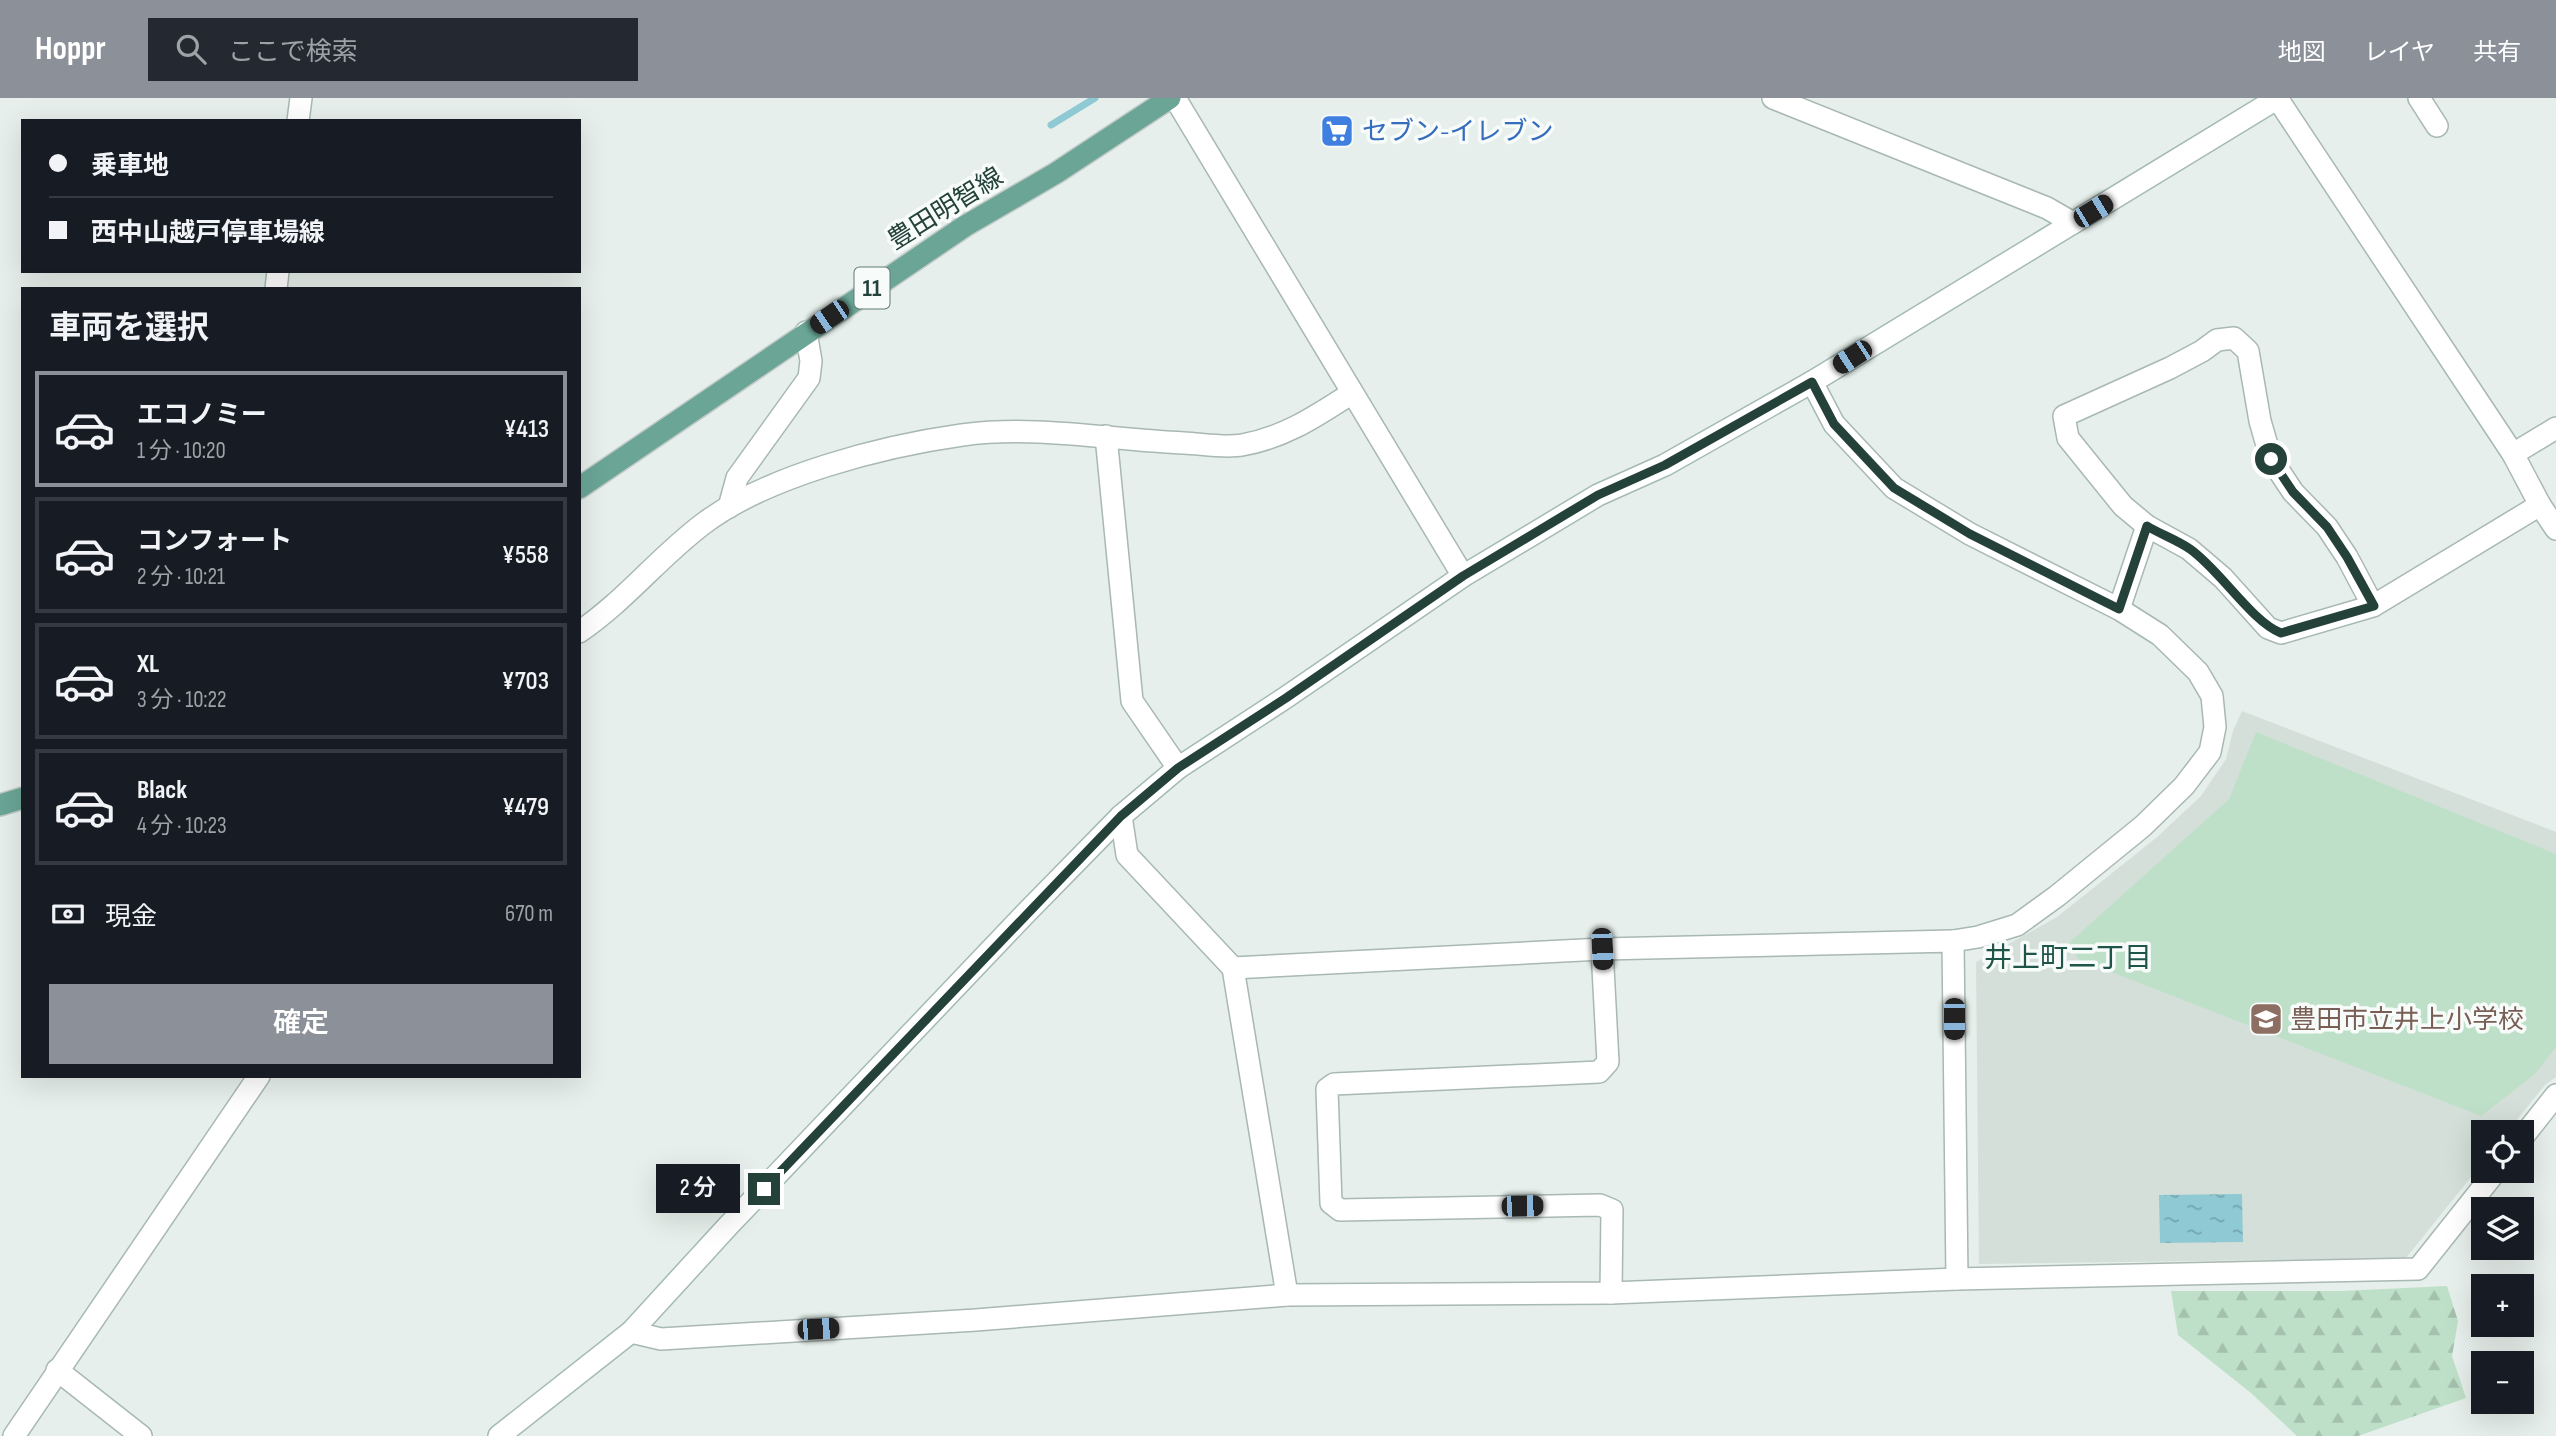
<!DOCTYPE html>
<html lang="ja">
<head>
<meta charset="utf-8">
<style>
	body { margin:0; font-family:"Sofia Sans Condensed","Noto Sans JP",sans-serif; background:#242831; color:#f1f3f6; height:100vh; display:flex; flex-direction:column; font-size:26px; white-space:nowrap }
	* { box-sizing:border-box; margin:0 }
	p { font-size:23px; color:#9ea1a6 }
	.icon { flex:none; width:38px; height:38px; fill:none; stroke:currentColor; stroke-width:2; stroke-linecap:round; stroke-linejoin:round }
	.map { position:relative; flex:1; overflow:hidden }
	.panel { position:absolute; left:21px; top:189px; width:560px; height:791px; display:flex; flex-direction:column; background:#171b24; border-radius:0px; box-shadow:0 7px 28px #0002 }
	.panel>* { flex:none }
	.guide { position:absolute; left:21px; top:21px; width:560px; height:154px; border-radius:0px; box-shadow:0 7px 28px #0002; display:grid; align-content:center; height:154px; padding:0 28px; background:#171b24 }
	.fabs { position:absolute; left:2471px; top:1022px; display:grid; gap:14px }
	.fabs a { display:grid; place-items:center; width:63px; height:63px; border-radius:0px; background:#171b24; box-shadow:0 7px 28px #0002; font-size:35px }
	.end { position:absolute; width:32px; height:32px; margin:-16px; border:9px solid #24423a; background:#fff; box-shadow:0 0 0 4px #fff }
	.from { border-radius:50% }
	.bubble { position:absolute; height:49px; border-radius:0px; background:#171b24; box-shadow:0 7px 28px #0002; font-size:23px; font-weight:600; line-height:49px; text-align:center }
	.car { position:absolute; width:21px; height:42px; margin:-21px -10px; border-radius:9px; box-shadow:0 0 5px 2px #0007; background:linear-gradient(#222 24%,#8ab4d8 0 40%,#222 0 76%,#8ab4d8 0 86%,#222 0) }
	.guide b { display:flex; align-items:center; gap:24px; height:66px; font-size:26px }
	.guide b+b { border-top:2px solid #363941 }
	.guide i { width:18px; height:18px; background:#f1f3f6 }
	ul { padding:0; list-style:none }
	li { display:flex; align-items:center; gap:21px; height:116px; margin:0 14px 10px; padding:0 14px; border:4px solid #363941; border-radius:0px }
	li div { flex:1 }
	li b { display:block; font-size:26px }
	li em { font-style:normal; font-weight:600 }
	li.selected { border-color:#8c9099 }
	li>.icon { width:63px; height:63px; stroke-width:1.5 }
	h2 { padding:0 28px; font-size:32px; line-height:84px }
	.pay { display:flex; align-items:center; gap:18px; height:77px; padding:0 28px; font-size:26px }
	.pay p { margin-inline-start:auto }
	.cta { display:flex; gap:14px; margin-top:auto; padding:14px 28px }
	.cta a { flex:1; height:80px; border-radius:0px; background:#8c9099; color:#fff; font-size:28px; font-weight:600; line-height:80px; text-align:center }
	header { display:flex; align-items:center; gap:42px; box-sizing:border-box; height:98px; padding:0 35px; background:#8c9099; color:#fff }
	header strong { font-size:33px }
	nav { display:flex; gap:38px; margin-inline-start:auto; font-size:24px }
	.search { width:490px; height:63px; background:#242831; display:flex; align-items:center; gap:18px; box-sizing:border-box; padding:0 24px; border-radius:0px; color:#9ea1a6; font-size:26px }
	.map>svg:first-child { display:block }
	.built { fill:#d4dfda }
	.forest { fill:url(#forest-firs) }
	.garden { fill:#bfe0c8 }
	.water { fill:url(#water-ripples) }
	.lines { fill:none; stroke-linecap:round; stroke-linejoin:round }
	.stream { stroke:#8ec9d4; stroke-width:7 }
	.minor-casing { stroke:#a8b8b2; stroke-width:24 }
	.tertiary-casing { stroke:#a8b8b2; stroke-width:24 }
	.secondary-casing { stroke:#a4bbb3; stroke-width:24 }
	.primary-casing { stroke:#c2cac8; stroke-width:24 }
	.minor { stroke:#fff; stroke-width:21 }
	.tertiary { stroke:#fff; stroke-width:21 }
	.secondary { stroke:#fff; stroke-width:21 }
	.primary { stroke:#6aa596; stroke-width:21 }
	.route { stroke:#24423a; stroke-width:9 }
	.labels { text-anchor:middle; stroke-width:7; stroke-linejoin:round; paint-order:stroke }
	.shield { fill:#f7fbf9; stroke:#637a73; stroke-width:2 }
	.shield-label { font-size:24px; font-weight:bold; fill:#24423a }
	.shop-label { font-size:26px; fill:#366cbe; stroke:#f7fbf9; text-anchor:start }
	.street-label { font-size:26px; fill:#24423a; stroke:#f7fbf9 }
	.education-label { font-size:26px; fill:#785e54; stroke:#f7fbf9; text-anchor:start }
	.neighbourhood-label { font-size:28px; fill:#1f5548; stroke:#f7fbf9 }
</style>
</head>
<body>
<header>
<strong>Hoppr</strong>
<div class="search"><svg class="icon" aria-label="search" viewBox="0 0 24 24"><circle cx="10" cy="10" r="6"/><path d="M15 15l6 6"/></svg>ここで検索</div>
<nav><a>地図</a><a>レイヤ</a><a>共有</a></nav>
</header>
<div class="map">
<svg width="2556" height="1338" viewBox="0 0 2556 1338">
	<defs>
		<pattern id="forest-firs" width="22" height="20" patternUnits="userSpaceOnUse" patternTransform="scale(1.75)"><rect width="22" height="20" fill="#bfe0c8"/><path d="M5 1l3.5 6h-7zM16 11l3.5 6h-7z" fill="#a4c1ad"/></pattern>
		<pattern id="water-ripples" width="26" height="14" patternUnits="userSpaceOnUse" patternTransform="scale(1.75)"><rect width="26" height="14" fill="#8ec9d4"/><path d="M2 4q2-2 4 0t4 0M15 11q2-2 4 0t4 0" fill="none" stroke="#74a5ad"/></pattern>
	</defs>
	<rect width="100%" height="100%" fill="#e6efeb"/>
	<path class="built" d="M2242,613L2556,734V979L2545,987L2507,1034H2483V1064L2406,1160L1979,1166L1976,864L2057,819L2156,740L2201,698L2226,661L2233,633Z"/>
	<path class="forest" d="M2447,1188L2458,1223L2452,1258L2466,1300L2358,1338H2297L2251,1295L2178,1237L2171,1193H2342Z"/>
	<path class="garden" d="M2256,634L2556,756V949L2535,976L2481,1018L2078,861L2070,844L2229,701Z"/>
	<path class="water" d="M2242,1096L2243,1144L2160,1145L2159,1097Z"/>
	<g class="lines">
		<path class="stream" d="M1051,27L1095,0"/>
		<defs>
			<g id="minor">
				<path d="M1773,0L2047,110L2073,125"/>
				<path d="M2277,0L2513,356L2540,407L2556,431"/>
				<path d="M2419,0L2437,28"/>
				<path d="M298,23L301,0"/>
				<path d="M276,191L278,173"/>
				<path d="M1106,338L1132,603L1178,670"/>
				<path d="M2513,356L2556,330"/>
				<path d="M729,409L737,380L809,280L811,263L806,234"/>
				<path d="M2373,508L2281,535L2268,530L2223,480L2189,451L2147,428L2123,408L2068,340L2064,318L2170,270L2202,253L2217,242L2234,240L2248,253L2260,323L2271,361L2293,394L2327,429L2347,459L2373,508L2540,407"/>
				<path d="M2119,511L2147,428"/>
				<path d="M579,534C625,503 659,459 703,426C766,378 883,348 962,337C1037,327 1110,342 1184,345C1203,346 1225,350 1242,347C1286,339 1316,318 1352,295"/>
				<path d="M1121,718L1127,757L1233,870L1287,1197"/>
				<path d="M1602,851L1608,964L1599,974L1334,986L1327,991L1331,1105L1340,1112L1600,1107L1612,1112L1611,1195"/>
				<path d="M1233,870L1602,851L1953,843L1957,1181"/>
				<path d="M2522,1040L2556,997"/>
				<path d="M631,1234L661,1241L976,1222L1287,1197L1611,1195L1957,1181L2418,1171L2496,1073"/>
				<path d="M57,1272L141,1338"/>
				<path d="M14,1338L259,978"/>
			</g>
			<g id="tertiary">
				<path d="M1175,0L1463,478"/>
				<path d="M1812,284L1834,326L1894,390L1970,436L2119,511L2160,537L2198,574L2212,598L2215,629L2210,654L2184,688L2143,728L2057,798L2017,827L1978,839L1953,843"/>
			</g>
			<path id="secondary" d="M499,1338L631,1234L728,1128L1025,816L1121,718L1178,670L1285,600L1463,478L1598,397L1665,367L1812,284L2278,0"/>
			<g id="primary">
				<path d="M579,390L965,128L1056,75L1170,0"/>
				<path d="M0,707L23,700"/>
			</g>
		</defs>
		<use href="#minor" class="minor-casing"/>
		<use href="#tertiary" class="tertiary-casing"/>
		<use href="#secondary" class="secondary-casing"/>
		<use href="#primary" class="primary-casing"/>
		<use href="#minor" class="minor"/>
		<use href="#tertiary" class="tertiary"/>
		<use href="#secondary" class="secondary"/>
		<use href="#primary" class="primary"/>
	</g>
	<g class="lines">
		<path class="route" d="M764,1091L1121,718L1178,670L1286,600L1463,478L1598,397L1665,367L1812,284L1834,326L1894,390L1970,436L2119,511L2147,428C2160,436 2177,442 2190,451C2220,472 2251,523 2281,535L2374,508L2347,459L2327,429L2293,394L2271,361"/>
	</g>
	<defs>
		<symbol id="supermarket-square" viewBox="-11 -11 22 22"><rect x="-9" y="-9" width="18" height="18" rx="4" fill="#3f7fe0" stroke="#f7fbf9"/><path d="M-6-5.5h2.5l.6 2H6L4.5 2H-2.5L-4.4-4H-6ZM-1.5 3.2a1.3 1.3 0 1 0 .1 0ZM3 3.2a1.3 1.3 0 1 0 .1 0Z" fill="#fff"/></symbol>
		<symbol id="school-square" viewBox="-11 -11 22 22"><rect x="-9" y="-9" width="18" height="18" rx="4" fill="#8d6e63" stroke="#f7fbf9"/><path d="M0-5L7-2L0 1L-7-2ZM-4 1L0 2.5L4 1V4Q0 6-4 4Z" fill="#fff"/></symbol>
	</defs>
	<g fill-rule="evenodd">
		<use href="#supermarket-square" x="1318" y="14" width="38" height="38"/>
		<use href="#school-square" x="2247" y="902" width="38" height="38"/>
	</g>
	<g class="labels">
		<rect class="shield" x="854.5" y="169.5" width="35" height="41" rx="5"/>
		<g class="shield-label">
			<text x="872" y="198">11</text>
		</g>
		<g class="shop-label">
			<text x="1362" y="42">セブン-イレブン</text>
		</g>
		<g class="street-label">
			<text transform="translate(945 110) rotate(-32)" y="9">豊田明智線</text>
		</g>
		<g class="education-label">
			<text x="2290" y="930">豊田市立井上小学校</text>
		</g>
		<g class="neighbourhood-label">
			<text x="2068" y="869">井上町二丁目</text>
		</g>
	</g>
</svg>
<div class="fabs">
<a><svg class="icon" aria-label="locate" viewBox="0 0 24 24"><circle cx="12" cy="12" r="6"/><path d="M12 2v4M12 18v4M2 12h4M18 12h4"/></svg></a>
<a><svg class="icon" aria-label="layers" viewBox="0 0 24 24"><path d="M12 4l9 5-9 5-9-5zM3 14l9 5 9-5"/></svg></a>
<a>+</a>
<a>−</a>
</div>
<i class="end from" style="left:2271px;top:361px"></i>
<i class="end" style="left:764px;top:1091px"></i>
<div class="bubble" style="left:656px;top:1066px;width:84px">2 分</div>
<i class="car" style="left:2093px;top:113px;rotate:59deg"></i>
<i class="car" style="left:829px;top:219px;rotate:236deg"></i>
<i class="car" style="left:1852px;top:259px;rotate:237deg"></i>
<i class="car" style="left:1602px;top:851px;rotate:177deg"></i>
<i class="car" style="left:1954px;top:921px;rotate:180deg"></i>
<i class="car" style="left:1522px;top:1108px;rotate:89deg"></i>
<i class="car" style="left:818px;top:1231px;rotate:87deg"></i>
<div class="guide">
<b><i class="from"></i>乗車地</b>
<b><i></i>西中山越戸停車場線</b>
</div>
<section class="panel">
<h2>車両を選択</h2>
<ul>
<li class="selected"><svg class="icon" aria-label="car" viewBox="0 0 24 24"><path d="M5 17H2v-5l4-1 3-4h7l3 4 3 1v5h-3M9 17h6M6 11h13"/><circle cx="7" cy="17" r="2"/><circle cx="17" cy="17" r="2"/></svg><div><b>エコノミー</b><p>1 分 · 10:20</p></div><em>¥413</em></li>
<li><svg class="icon" aria-label="car" viewBox="0 0 24 24"><path d="M5 17H2v-5l4-1 3-4h7l3 4 3 1v5h-3M9 17h6M6 11h13"/><circle cx="7" cy="17" r="2"/><circle cx="17" cy="17" r="2"/></svg><div><b>コンフォート</b><p>2 分 · 10:21</p></div><em>¥558</em></li>
<li><svg class="icon" aria-label="car" viewBox="0 0 24 24"><path d="M5 17H2v-5l4-1 3-4h7l3 4 3 1v5h-3M9 17h6M6 11h13"/><circle cx="7" cy="17" r="2"/><circle cx="17" cy="17" r="2"/></svg><div><b>XL</b><p>3 分 · 10:22</p></div><em>¥703</em></li>
<li><svg class="icon" aria-label="car" viewBox="0 0 24 24"><path d="M5 17H2v-5l4-1 3-4h7l3 4 3 1v5h-3M9 17h6M6 11h13"/><circle cx="7" cy="17" r="2"/><circle cx="17" cy="17" r="2"/></svg><div><b>Black</b><p>4 分 · 10:23</p></div><em>¥479</em></li>
</ul>
<div class="pay"><svg class="icon" aria-label="cash" viewBox="0 0 24 24"><path d="M3 7h18v10H3z"/><circle cx="12" cy="12" r="2"/></svg>現金<p>670 m</p></div>
<div class="cta"><a>確定</a></div>
</section>
</div>
</body>
</html>
